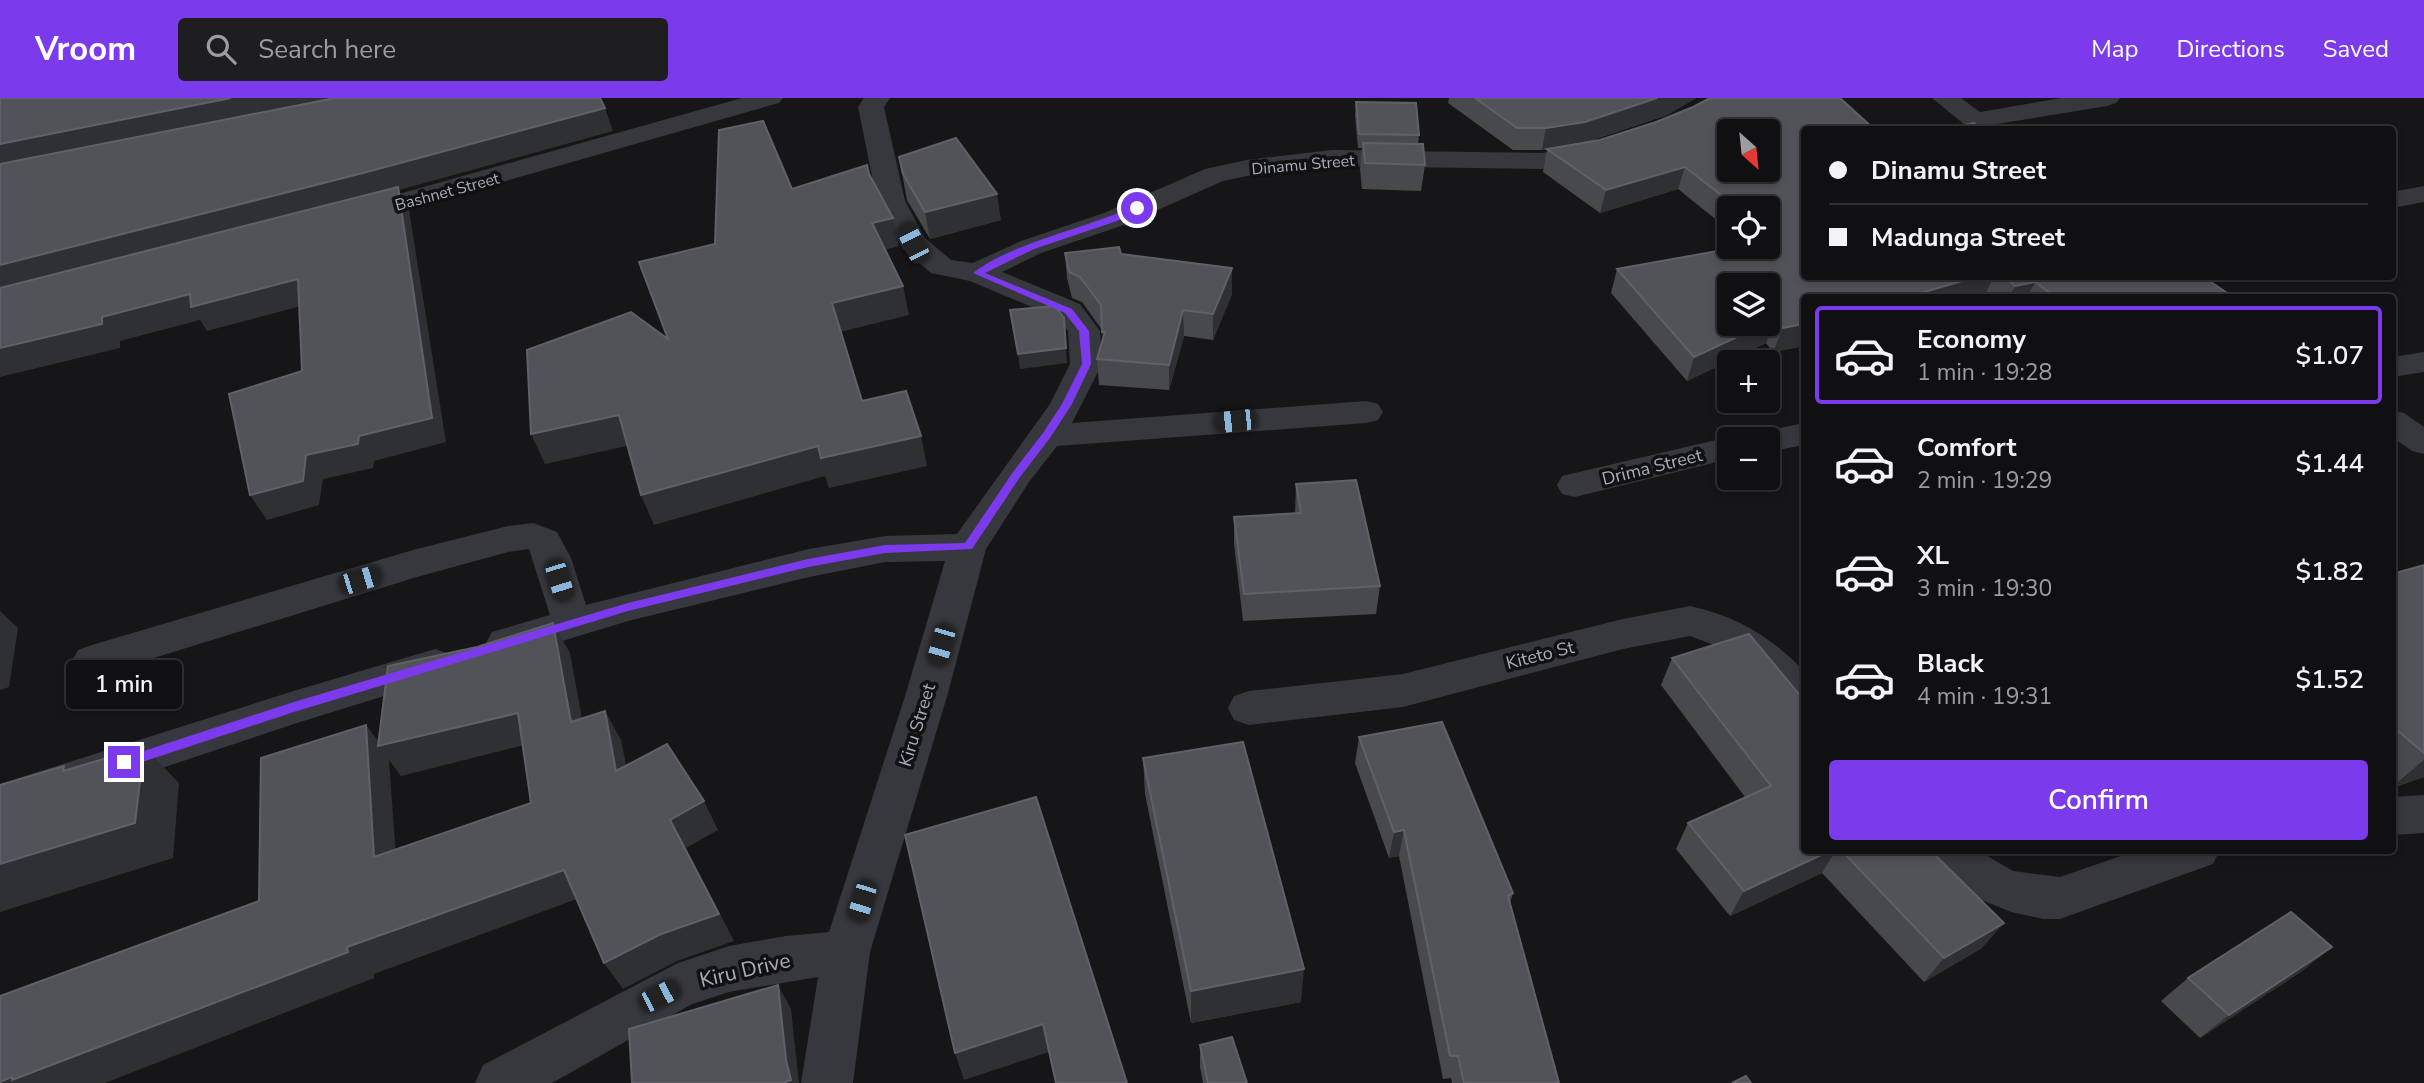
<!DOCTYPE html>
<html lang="en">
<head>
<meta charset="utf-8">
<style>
	body { margin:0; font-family:"Nunito Sans",sans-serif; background:#1e1e20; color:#f1f3f6; height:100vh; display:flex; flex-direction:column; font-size:26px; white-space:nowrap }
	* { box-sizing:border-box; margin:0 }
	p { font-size:23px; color:#9c9d9f }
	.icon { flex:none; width:38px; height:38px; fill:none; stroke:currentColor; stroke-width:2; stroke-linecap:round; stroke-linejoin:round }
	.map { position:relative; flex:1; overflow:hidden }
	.sheet { position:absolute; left:1801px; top:196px; width:595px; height:560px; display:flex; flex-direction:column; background:#101012; border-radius:7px; box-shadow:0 4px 10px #0003,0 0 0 2px #303032 }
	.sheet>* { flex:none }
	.guide { position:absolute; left:1801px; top:28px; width:595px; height:154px; border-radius:7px; box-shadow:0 4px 10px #0003,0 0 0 2px #303032; display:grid; align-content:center; height:154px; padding:0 28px; background:#101012 }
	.needle { width:46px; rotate:153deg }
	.controls { position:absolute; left:1717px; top:21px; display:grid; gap:14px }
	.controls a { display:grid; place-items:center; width:63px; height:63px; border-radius:7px; background:#101012; box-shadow:0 4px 10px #0003,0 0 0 2px #303032; font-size:35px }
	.end { position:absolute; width:32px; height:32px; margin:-16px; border:9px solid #7c3aed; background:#fff; box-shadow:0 0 0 4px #fff }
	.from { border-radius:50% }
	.bubble { position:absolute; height:49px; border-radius:7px; background:#101012; box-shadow:0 4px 10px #0003,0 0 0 2px #303032; font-size:23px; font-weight:600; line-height:49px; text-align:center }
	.car { position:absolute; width:21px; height:42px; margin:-21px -10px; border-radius:9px; box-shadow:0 0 5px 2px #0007; background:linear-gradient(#222 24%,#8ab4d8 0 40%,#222 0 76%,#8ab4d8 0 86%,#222 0) }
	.guide b { display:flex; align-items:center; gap:24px; height:66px; font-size:26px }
	.guide b+b { border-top:2px solid #303032 }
	.guide i { width:18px; height:18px; background:#f1f3f6 }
	ul { padding:12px 0 0; list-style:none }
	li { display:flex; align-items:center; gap:21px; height:98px; margin:0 14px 10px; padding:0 14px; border:4px solid transparent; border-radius:7px }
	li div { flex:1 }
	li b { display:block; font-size:26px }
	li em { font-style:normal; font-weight:600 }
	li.on { border-color:#7c3aed }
	li>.icon { width:63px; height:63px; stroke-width:1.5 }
	.cta { display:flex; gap:14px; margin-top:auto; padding:14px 28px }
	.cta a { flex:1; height:80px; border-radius:7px; background:#7c3aed; color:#fff; font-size:28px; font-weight:600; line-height:80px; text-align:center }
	header { display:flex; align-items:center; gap:42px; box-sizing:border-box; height:98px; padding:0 35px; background:#7c3aed; color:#fff }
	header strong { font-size:33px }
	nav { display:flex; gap:38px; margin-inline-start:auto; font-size:24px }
	.search { width:490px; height:63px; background:#1e1e20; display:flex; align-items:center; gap:18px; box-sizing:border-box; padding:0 24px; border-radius:7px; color:#9c9d9f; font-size:26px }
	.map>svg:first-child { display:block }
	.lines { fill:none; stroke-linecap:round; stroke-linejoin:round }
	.minor { fill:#37383d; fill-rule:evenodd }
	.wall { fill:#47494d; fill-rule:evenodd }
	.shaded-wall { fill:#2f3033 }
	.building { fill:#525359; stroke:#5f6168; stroke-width:2; fill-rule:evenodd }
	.route { fill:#7c3aed }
	.labels { text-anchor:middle; stroke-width:7; stroke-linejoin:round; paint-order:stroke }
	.far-street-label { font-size:16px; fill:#a8adb8; stroke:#111113 }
	.street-label { font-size:18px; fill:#a8adb8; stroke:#111113 }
	.near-street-label { font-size:21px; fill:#a8adb8; stroke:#111113 }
</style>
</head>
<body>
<header>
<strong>Vroom</strong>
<div class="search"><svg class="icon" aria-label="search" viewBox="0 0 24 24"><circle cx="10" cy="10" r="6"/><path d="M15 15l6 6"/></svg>Search here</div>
<nav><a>Map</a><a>Directions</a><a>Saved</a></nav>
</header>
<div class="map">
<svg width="2424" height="985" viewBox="0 0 2424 985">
	<rect width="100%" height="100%" fill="#161618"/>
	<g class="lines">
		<g class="minor">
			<path d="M742,0H783L779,5L365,123L355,125L345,123L341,117L345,111Z"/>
			<path d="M864,0H890L884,9L905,103L925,140L951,162L973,165L1021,143L1104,115L1205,71L1247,62L1332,52L1542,55L1596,45L1605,47L1609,53L1605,59L1542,71L1332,68L1247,78L1223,83L1124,127L1041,155L1002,174L1080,206L1100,233L1102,266L1072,325L1366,303L1378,306L1383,314L1378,322L1366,325L1057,348L1029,384L986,451L948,595L870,854L853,985H801L818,879L729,894L692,906L552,985H475L483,967L678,865L729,848L786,838L829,834L906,595L945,463L885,464L809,479L628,523L506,560L492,556L486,545L492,534L550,517L529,451L508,454L417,479L92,579L78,574L72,563L78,552L92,547L413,452L508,428L533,425L557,434L571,460L586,507L809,451L885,438L957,436L1050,306L1070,266L1068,233L1058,220L970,183L931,175L903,151L877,103L858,9Z"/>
			<path d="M1932,0H1961L1980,14L2061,0H2120L2116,5L2107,8L1997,26L2001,32H1971Z"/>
			<path d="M2424,88V104L2392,110V94Z"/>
			<path d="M2424,254V274L2392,279V259Z"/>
			<path d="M2392,312L2404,315L2424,329V356L2412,353L2392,339Z"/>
			<path d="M1804,325V347L1768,354V341H1752L1756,335Z"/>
			<path d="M1729,339L1739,341H1729V361L1575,399L1562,396L1557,387L1562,378Z"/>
			<path d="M1690,508C1737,518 1771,539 1804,573V616L1789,612L1753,573L1725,551L1690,538L1623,551L1403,609L1249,627L1234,622L1228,610L1234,598L1249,593L1403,576L1623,521Z"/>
			<path d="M435,551L449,556L455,567L449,578L300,624L0,724V686L297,592Z"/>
			<path d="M2424,697V735L2392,737V699Z"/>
			<path d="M1918,752H1977L2013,773L2060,779L2138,752H2220L2213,766L2060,821H2043L2011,814L1965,795L1925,766Z"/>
		</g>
	</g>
	<g class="wall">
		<path d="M1449,0H1696L1667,17L1587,44L1600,42L1656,24L1693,9L1710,0H1840L1875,32H1804V178H2202L2233,199L1988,200L1985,197L1976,200H1804V248L1773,254L1766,245L1687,283L1611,195L1617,171L1740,149H1768V110H1729V132L1678,91L1600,115L1543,74L1547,52H1513L1448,5ZM1729,33H1768V72H1729ZM1729,187H1768V226H1729Z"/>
		<path d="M1356,4L1419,37L1418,46L1425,67L1421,93L1362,91L1360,71L1362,50H1358L1355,17Z"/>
		<path d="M899,59L1001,122L930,141L907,102Z"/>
		<path d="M1065,155L1121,156L1232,170V196L1213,242L1184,238L1169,292L1099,287L1097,261L1103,241L1102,232L1082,204L1072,200L1067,180Z"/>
		<path d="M1296,386L1380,488L1376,516L1243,523L1234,446V419L1295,416Z"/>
		<path d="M2424,467V679L2392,690V476Z"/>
		<path d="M1749,536L1804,752H1930L1982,850L1924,884L1822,775L1730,818L1676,751L1688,725L1745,699L1661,587L1672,560Z"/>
		<path d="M1359,639L1513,795L1510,805L1559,985H1452L1451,980L1443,981L1399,758L1389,760L1355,665Z"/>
		<path d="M1143,660L1301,904L1191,925L1145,696Z"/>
		<path d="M2332,849L2302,873L2200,940L2161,903L2188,880Z"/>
		<path d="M1200,947L1247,985H1203L1200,969Z"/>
	</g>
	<g class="shaded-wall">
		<path d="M231,0H353L0,72V46Z"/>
		<path d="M1657,0H1696L1667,17L1580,46L1542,52L1546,30Z"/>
		<path d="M605,10L613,33L399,92L409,112L446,344L374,363L373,370L323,381L319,407L267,422L250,397L306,357L398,92L0,196V167Z"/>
		<path d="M1685,69L1678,91L1600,115L1606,92Z"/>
		<path d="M997,96L1001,122L930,141L925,114Z"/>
		<path d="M893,120L899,148L878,154L872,125Z"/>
		<path d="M1232,170V196L1213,242V216Z"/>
		<path d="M1979,178H1994L1985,197L1976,200H1904Z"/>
		<path d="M298,181L312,205L207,233L200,222L120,243V250L0,279V250L102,219L190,196Z"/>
		<path d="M2035,184L2027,200H2009L2015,188Z"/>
		<path d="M903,188L909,217L840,234L832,205Z"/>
		<path d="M1183,212L1184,238L1169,292V267Z"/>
		<path d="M1064,220L1067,265L1020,271L1018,256Z"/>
		<path d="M1775,221L1766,245L1687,283L1694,259L1765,226H1768V225Z"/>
		<path d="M1804,226V248L1773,254L1783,230Z"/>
		<path d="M619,317L631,347L545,366L531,336Z"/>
		<path d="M921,338L927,368L829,390L825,378L654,427L641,397L818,348Z"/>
		<path d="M0,513L18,530L9,589L0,592Z"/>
		<path d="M553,525L570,555L588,653L571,624Z"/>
		<path d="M605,613L621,642L633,702L616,673Z"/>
		<path d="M518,615L536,644L401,678L389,662L398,787L374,759L366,627L382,648Z"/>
		<path d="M144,649L179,685L173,760L0,814V766Z"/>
		<path d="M2424,662V679L2392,690V689Z"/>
		<path d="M704,703L718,732L686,750L734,843L677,863L623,891L604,865L670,722Z"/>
		<path d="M1404,732L1399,758L1389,760L1394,734Z"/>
		<path d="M1832,752H1836L1822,775L1730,818L1744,793Z"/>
		<path d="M564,772L582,799L374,876V880L105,985H0L347,849Z"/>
		<path d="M2004,825L1982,850L1924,884L1944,860Z"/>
		<path d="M2332,849L2302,873L2200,940L2229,917Z"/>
		<path d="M1304,871L1301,904L1191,925V893Z"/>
		<path d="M778,887L791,911L799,985H782L786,962Z"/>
		<path d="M1043,926L1049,954L964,982L955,955Z"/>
	</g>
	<g class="building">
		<path d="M0,0H231L0,46Z"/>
		<path d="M335,0H600L605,10L363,75L0,167V66Z"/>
		<path d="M1475,0H1657L1585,24L1546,30H1517Z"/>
		<path d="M1710,0H1840L1875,32H1804V178H1979L1904,200H1804V226L1783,230L1775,221L1768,225V187H1729V226H1765L1694,259L1617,171L1740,149H1768V144L1778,142L1768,133V110H1738L1685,69L1606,92L1547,51L1600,42L1656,24L1693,9ZM1729,33H1768V72H1729Z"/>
		<path d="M1356,4L1416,5L1419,37L1359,36Z"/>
		<path d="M763,23L792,91L867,67L869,76L893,120L872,125L903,188L832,205L862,303L906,293L921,338L821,360L818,348L641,397L619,317L531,336L527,252L631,214L668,241L639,164L715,146L719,32Z"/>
		<path d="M1974,25L1984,32H1939Z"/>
		<path d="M956,40L997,96L925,114L903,76L899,59Z"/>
		<path d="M1363,45L1423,46L1425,67L1365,65Z"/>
		<path d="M398,89L432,320L359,338L358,346L306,357L303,383L250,397L229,296L302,273L298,181L191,209L190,196L102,219V226L0,250V190Z"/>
		<path d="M1119,149L1121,156L1232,170L1213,216L1183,212L1169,267L1097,261L1105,234H1102L1101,207L1080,179L1069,174L1065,155Z"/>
		<path d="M2004,178H2202L2233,199L2057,200L2035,184L2015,188Z"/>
		<path d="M1055,208L1064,220L1066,250L1018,256L1010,212Z"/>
		<path d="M1356,382L1380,488L1244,496L1234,419L1301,415L1296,386Z"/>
		<path d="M2424,467V655L2392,628V486L2394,485L2392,483V476Z"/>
		<path d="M553,525L571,624L605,613L616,673L667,646L704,703L670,722L719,816L661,836L604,865L564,772L347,849L348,854L12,982V979L0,984V898L259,803L261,660L366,627L374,759L531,705L518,615L378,648L388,568L477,549Z"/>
		<path d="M1749,536L1804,602V752H1832L1744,793L1688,725L1771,688L1672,560Z"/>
		<path d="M1442,624L1513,795L1508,798L1559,985H1464L1458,958H1450L1404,732L1394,734L1359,639Z"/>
		<path d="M1243,644L1304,871L1191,893L1143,660Z"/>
		<path d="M144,649L135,725L0,766V687L64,668L63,673Z"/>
		<path d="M1036,699L1127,985H1056L1043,926L955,955L905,737Z"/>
		<path d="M1841,752H1930L2004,825L1944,860Z"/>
		<path d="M2291,814L2332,849L2229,917L2188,880Z"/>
		<path d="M778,887L786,962L791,982L782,985H632L629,931Z"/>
		<path d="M1232,939L1247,985H1208L1200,947Z"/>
		<path d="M1746,978L1751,985H1732Z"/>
	</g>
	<path class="route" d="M1134,108L1141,110L1117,123L1034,151L985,175L1072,211L1089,233L1091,266L1072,306L1050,340L1020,379L972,451L885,455L808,469L628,513L297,613L124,670L119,668V661L297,603L628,505L808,461L885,447L965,445L1013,374L1043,335L1062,306L1082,266L1079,233L1065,215L973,175C1013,144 1086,131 1134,108Z"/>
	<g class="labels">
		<g class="far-street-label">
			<text transform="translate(1303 66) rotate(-5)" y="6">Dinamu Street</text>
			<text transform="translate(447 93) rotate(-15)" y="6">Bashnet Street</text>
		</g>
		<g class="street-label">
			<text transform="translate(1652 369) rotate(-14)" y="6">Drima Street</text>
			<text transform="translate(1540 557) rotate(-14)" y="6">Kiteto St</text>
			<text transform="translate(917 627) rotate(-73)" y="6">Kiru Street</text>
		</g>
		<g class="near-street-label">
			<text transform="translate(745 872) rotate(-13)" y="7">Kiru Drive</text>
		</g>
	</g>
</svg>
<div class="controls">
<a><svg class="needle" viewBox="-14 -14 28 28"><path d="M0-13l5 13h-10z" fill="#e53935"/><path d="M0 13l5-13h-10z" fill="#9c9d9f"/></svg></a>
<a><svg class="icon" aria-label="locate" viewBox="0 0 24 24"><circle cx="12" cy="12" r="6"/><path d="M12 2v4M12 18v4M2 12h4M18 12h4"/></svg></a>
<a><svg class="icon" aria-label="layers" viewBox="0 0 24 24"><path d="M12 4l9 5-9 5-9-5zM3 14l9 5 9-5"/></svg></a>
<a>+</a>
<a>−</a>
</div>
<i class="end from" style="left:1137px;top:110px"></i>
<i class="end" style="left:124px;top:664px"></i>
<div class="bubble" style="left:66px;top:562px;width:116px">1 min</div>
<i class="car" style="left:913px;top:145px;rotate:333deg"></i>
<i class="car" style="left:1235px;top:323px;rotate:264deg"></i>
<i class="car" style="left:360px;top:482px;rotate:73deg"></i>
<i class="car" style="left:559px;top:482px;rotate:163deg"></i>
<i class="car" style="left:941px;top:547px;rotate:196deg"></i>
<i class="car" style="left:862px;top:803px;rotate:197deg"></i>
<i class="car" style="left:659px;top:898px;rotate:63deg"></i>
<div class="guide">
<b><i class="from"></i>Dinamu Street</b>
<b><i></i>Madunga Street</b>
</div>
<section class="sheet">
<ul>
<li class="on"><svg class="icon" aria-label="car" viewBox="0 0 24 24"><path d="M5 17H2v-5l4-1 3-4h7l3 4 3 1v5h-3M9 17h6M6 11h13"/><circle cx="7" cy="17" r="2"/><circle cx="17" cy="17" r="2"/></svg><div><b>Economy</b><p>1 min · 19:28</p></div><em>$1.07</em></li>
<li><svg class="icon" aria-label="car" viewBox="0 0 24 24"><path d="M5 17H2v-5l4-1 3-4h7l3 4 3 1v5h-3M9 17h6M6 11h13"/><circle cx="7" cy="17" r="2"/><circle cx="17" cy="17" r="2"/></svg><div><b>Comfort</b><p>2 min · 19:29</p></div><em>$1.44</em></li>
<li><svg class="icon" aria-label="car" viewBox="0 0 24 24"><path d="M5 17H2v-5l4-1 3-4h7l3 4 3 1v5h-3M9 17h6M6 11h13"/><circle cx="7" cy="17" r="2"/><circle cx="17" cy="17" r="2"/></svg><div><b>XL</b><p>3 min · 19:30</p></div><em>$1.82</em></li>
<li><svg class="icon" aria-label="car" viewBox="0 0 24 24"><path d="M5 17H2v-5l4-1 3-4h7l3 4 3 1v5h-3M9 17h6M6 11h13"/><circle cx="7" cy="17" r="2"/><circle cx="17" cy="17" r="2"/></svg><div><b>Black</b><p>4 min · 19:31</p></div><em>$1.52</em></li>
</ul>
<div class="cta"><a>Confirm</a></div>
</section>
</div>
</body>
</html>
